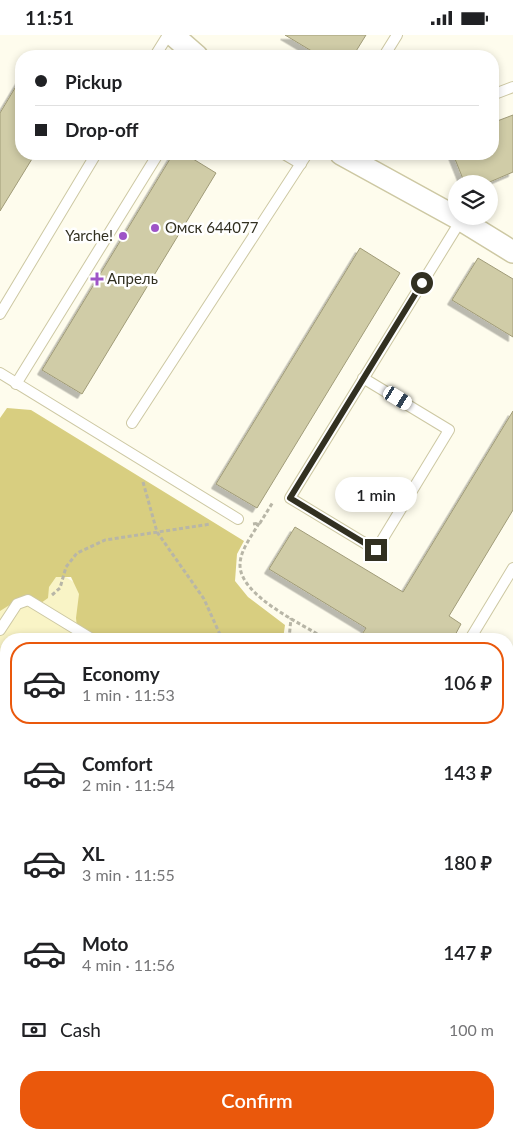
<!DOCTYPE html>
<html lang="en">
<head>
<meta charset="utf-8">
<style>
	body { margin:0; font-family:Lato,sans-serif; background:#f2f2f2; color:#202124; height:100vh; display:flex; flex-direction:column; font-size:19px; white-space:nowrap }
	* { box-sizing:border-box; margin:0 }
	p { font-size:16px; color:#757577 }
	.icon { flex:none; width:28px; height:28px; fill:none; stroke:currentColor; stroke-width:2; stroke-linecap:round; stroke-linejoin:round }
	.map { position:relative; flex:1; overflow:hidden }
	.side { position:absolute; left:0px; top:598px; width:514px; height:506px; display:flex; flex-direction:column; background:#fff; border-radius:20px 20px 0 0; box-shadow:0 2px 8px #0003 }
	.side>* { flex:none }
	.banner { position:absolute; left:15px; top:15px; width:484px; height:110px; border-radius:20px; box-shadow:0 2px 8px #0003; display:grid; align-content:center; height:110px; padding:0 20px; background:#fff }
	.fabs { position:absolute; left:448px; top:140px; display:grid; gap:10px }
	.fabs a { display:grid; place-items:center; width:50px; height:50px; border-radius:50%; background:#fff; box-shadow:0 2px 8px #0003; font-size:25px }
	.end { position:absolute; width:22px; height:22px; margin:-11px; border:6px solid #323021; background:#fff; box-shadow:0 0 0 2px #fff }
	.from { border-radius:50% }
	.bubble { position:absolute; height:35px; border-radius:18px; background:#fff; box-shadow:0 2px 8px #0003; font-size:16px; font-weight:600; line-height:35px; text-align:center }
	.car { position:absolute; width:15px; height:30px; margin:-15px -8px; border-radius:6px; box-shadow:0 0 4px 1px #0007; background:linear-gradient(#fff 24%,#345 0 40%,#fff 0 76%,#345 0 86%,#fff 0) }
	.banner b { display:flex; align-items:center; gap:18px; height:48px; font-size:19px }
	.banner b+b { border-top:1px solid #e0e0e0 }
	.banner i { width:12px; height:12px; background:#202124 }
	ul { padding:9px 0 0; list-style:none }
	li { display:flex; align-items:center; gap:15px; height:82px; margin:0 10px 8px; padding:0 10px; border:2px solid transparent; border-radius:20px }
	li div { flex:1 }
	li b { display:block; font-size:19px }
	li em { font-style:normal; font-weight:600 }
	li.active { border-color:#ea580c }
	li>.icon { width:45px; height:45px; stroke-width:1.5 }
	.pay { display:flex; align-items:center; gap:12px; height:55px; padding:0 20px; font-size:19px }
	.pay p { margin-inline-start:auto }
	.primary-button { display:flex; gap:10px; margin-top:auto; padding:10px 20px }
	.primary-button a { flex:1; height:58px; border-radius:20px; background:#ea580c; color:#fff; font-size:20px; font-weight:600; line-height:58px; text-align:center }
	.status { display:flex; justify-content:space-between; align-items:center; height:35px; padding:0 25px; background:#fff; direction:ltr }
	.status svg { height:14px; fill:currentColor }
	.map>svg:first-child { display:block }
	.built { fill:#f9f4c6 }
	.forest { fill:#d8ce80 }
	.building { fill:#d0cca7; stroke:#a09b78; filter:url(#shadow) }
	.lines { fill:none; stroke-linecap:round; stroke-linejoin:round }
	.service-casing { stroke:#cdc8a3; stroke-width:12 }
	.minor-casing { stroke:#cdc8a3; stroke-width:24 }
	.secondary-casing { stroke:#cdc8a3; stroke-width:30 }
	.path { stroke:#b8b6a7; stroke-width:3; stroke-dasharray:4 2.5; stroke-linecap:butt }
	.service { stroke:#fff; stroke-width:10 }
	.minor { stroke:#fff; stroke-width:21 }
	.secondary { stroke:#fff; stroke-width:28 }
	.route { stroke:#323021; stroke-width:6 }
	.poi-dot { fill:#9e54c7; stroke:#fff; stroke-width:2 }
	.labels { text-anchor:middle; stroke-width:5; stroke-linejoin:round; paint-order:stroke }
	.poi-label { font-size:15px; fill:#323021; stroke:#fff; text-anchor:start }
</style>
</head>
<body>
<div class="status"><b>11:51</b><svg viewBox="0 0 49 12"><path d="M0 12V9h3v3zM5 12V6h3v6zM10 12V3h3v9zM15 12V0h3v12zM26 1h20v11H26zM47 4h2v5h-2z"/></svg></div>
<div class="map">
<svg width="513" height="1103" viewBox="0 0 513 1103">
	<defs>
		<filter id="shadow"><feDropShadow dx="-4.5" dy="4.5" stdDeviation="0" flood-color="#0004"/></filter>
	</defs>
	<rect width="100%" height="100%" fill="#fefced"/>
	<path class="built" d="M0,502L167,604H6V1098H96L92,1103H0Z"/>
	<g class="forest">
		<path d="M7,373L31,375L244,506L237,519L235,546L248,562L285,590L283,604H94L77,593L76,583L79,559L71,542H56L49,552L48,563L41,568L16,566L0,576V383Z"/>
		<path d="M123,1098H223L220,1103H120Z"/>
	</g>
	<g class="building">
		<path d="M285,0H366L353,21H320Z"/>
		<path d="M21,43V119H35L0,176V78Z"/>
		<path d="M513,80V137L485,149H465L453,119H492V88Z"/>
		<path d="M173,119H185L216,138L82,359L42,335Z"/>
		<path d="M360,213L400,238L257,473L216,449Z"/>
		<path d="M478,223L513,244V302L452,265Z"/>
		<path d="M513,376V475L449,581L461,589L453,604H359L366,593L269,534L295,492L403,557Z"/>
	</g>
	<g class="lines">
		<defs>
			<g id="service">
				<path d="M155,21L168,0"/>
				<path d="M384,21L397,0"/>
				<path d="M492,60L513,52"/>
				<path d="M284,119L301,129"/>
				<path d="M0,279L96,119"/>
				<path d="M0,338L238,484"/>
				<path d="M363,343L449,395L376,515L290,463L461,185"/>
				<path d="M16,349L158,119"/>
				<path d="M132,388L307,119"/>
				<path d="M0,595L17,569L28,565L92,604"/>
				<path d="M470,604L513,533"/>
				<path d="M0,670L6,674"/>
				<path d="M0,720L6,710"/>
				<path d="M508,747L513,750"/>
				<path d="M391,1098L400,1103"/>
				<path d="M52,1103L55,1098"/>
			</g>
			<g id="minor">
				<path d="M173,0L197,21"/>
				<path d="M341,119L461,185L513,217"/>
			</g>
			<g id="secondary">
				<path d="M508,797L513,788"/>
				<path d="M321,1103L324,1098"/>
			</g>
		</defs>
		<use href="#service" class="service-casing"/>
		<use href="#minor" class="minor-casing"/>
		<use href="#secondary" class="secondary-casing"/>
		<g class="path">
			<path d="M143,447L157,497L204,564L222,604"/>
			<path d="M259,488C252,501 240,515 240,530C240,561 302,589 326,604"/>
			<path d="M253,489L260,488L273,467"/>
			<path d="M52,560L60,553L66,532L77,518L105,505L211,489"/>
			<path d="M289,604L291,583"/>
			<path d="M508,668L513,659"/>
			<path d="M0,993L6,997"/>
			<path d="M0,1023L6,1027"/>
			<path d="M103,1103L106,1098"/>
			<path d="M173,1103L176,1098"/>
			<path d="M259,1103L262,1098"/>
		</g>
		<use href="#service" class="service"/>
		<use href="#minor" class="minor"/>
		<use href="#secondary" class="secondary"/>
	</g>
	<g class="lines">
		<path class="route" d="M376,515L290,463L422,248"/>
	</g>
	<g class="poi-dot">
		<circle cx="155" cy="193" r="5"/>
		<circle cx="123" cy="201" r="5"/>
		<path d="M94.5 236.5h5v5h5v5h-5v5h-5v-5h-5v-5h5z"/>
	</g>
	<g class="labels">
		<g class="poi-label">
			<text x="165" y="198">Омск 644077</text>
			<text x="113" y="206" text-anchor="end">Yarche!</text>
			<text x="107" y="249">Апрель</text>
		</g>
	</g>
</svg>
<div class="fabs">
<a><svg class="icon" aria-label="layers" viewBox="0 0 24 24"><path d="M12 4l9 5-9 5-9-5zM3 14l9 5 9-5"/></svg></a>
</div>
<i class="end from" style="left:422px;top:248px"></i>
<i class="end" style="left:376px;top:515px"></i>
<div class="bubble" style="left:335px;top:442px;width:82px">1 min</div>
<i class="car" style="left:398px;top:363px;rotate:121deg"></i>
<div class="banner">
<b><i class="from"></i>Pickup</b>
<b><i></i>Drop-off</b>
</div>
<section class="side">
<ul>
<li class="active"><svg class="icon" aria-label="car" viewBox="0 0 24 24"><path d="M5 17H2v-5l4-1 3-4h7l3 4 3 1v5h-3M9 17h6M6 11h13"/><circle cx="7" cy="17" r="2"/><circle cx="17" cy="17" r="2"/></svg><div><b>Economy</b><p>1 min · 11:53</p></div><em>106 ₽</em></li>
<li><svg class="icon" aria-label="car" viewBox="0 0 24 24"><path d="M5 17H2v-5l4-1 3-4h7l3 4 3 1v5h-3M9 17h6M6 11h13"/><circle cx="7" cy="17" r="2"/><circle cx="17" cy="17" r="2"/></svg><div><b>Comfort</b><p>2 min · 11:54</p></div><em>143 ₽</em></li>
<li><svg class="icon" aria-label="car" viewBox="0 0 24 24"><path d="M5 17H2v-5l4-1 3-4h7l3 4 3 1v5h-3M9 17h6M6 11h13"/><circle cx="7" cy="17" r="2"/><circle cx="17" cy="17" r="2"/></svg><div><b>XL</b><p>3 min · 11:55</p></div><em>180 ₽</em></li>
<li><svg class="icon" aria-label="car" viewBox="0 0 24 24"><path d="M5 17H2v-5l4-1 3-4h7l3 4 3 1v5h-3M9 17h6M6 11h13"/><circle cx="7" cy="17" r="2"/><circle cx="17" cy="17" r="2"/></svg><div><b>Moto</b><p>4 min · 11:56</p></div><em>147 ₽</em></li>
</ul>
<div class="pay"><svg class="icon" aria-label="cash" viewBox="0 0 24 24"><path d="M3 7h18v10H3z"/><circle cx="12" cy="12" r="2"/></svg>Cash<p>100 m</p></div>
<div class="primary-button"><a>Confirm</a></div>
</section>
</div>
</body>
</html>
